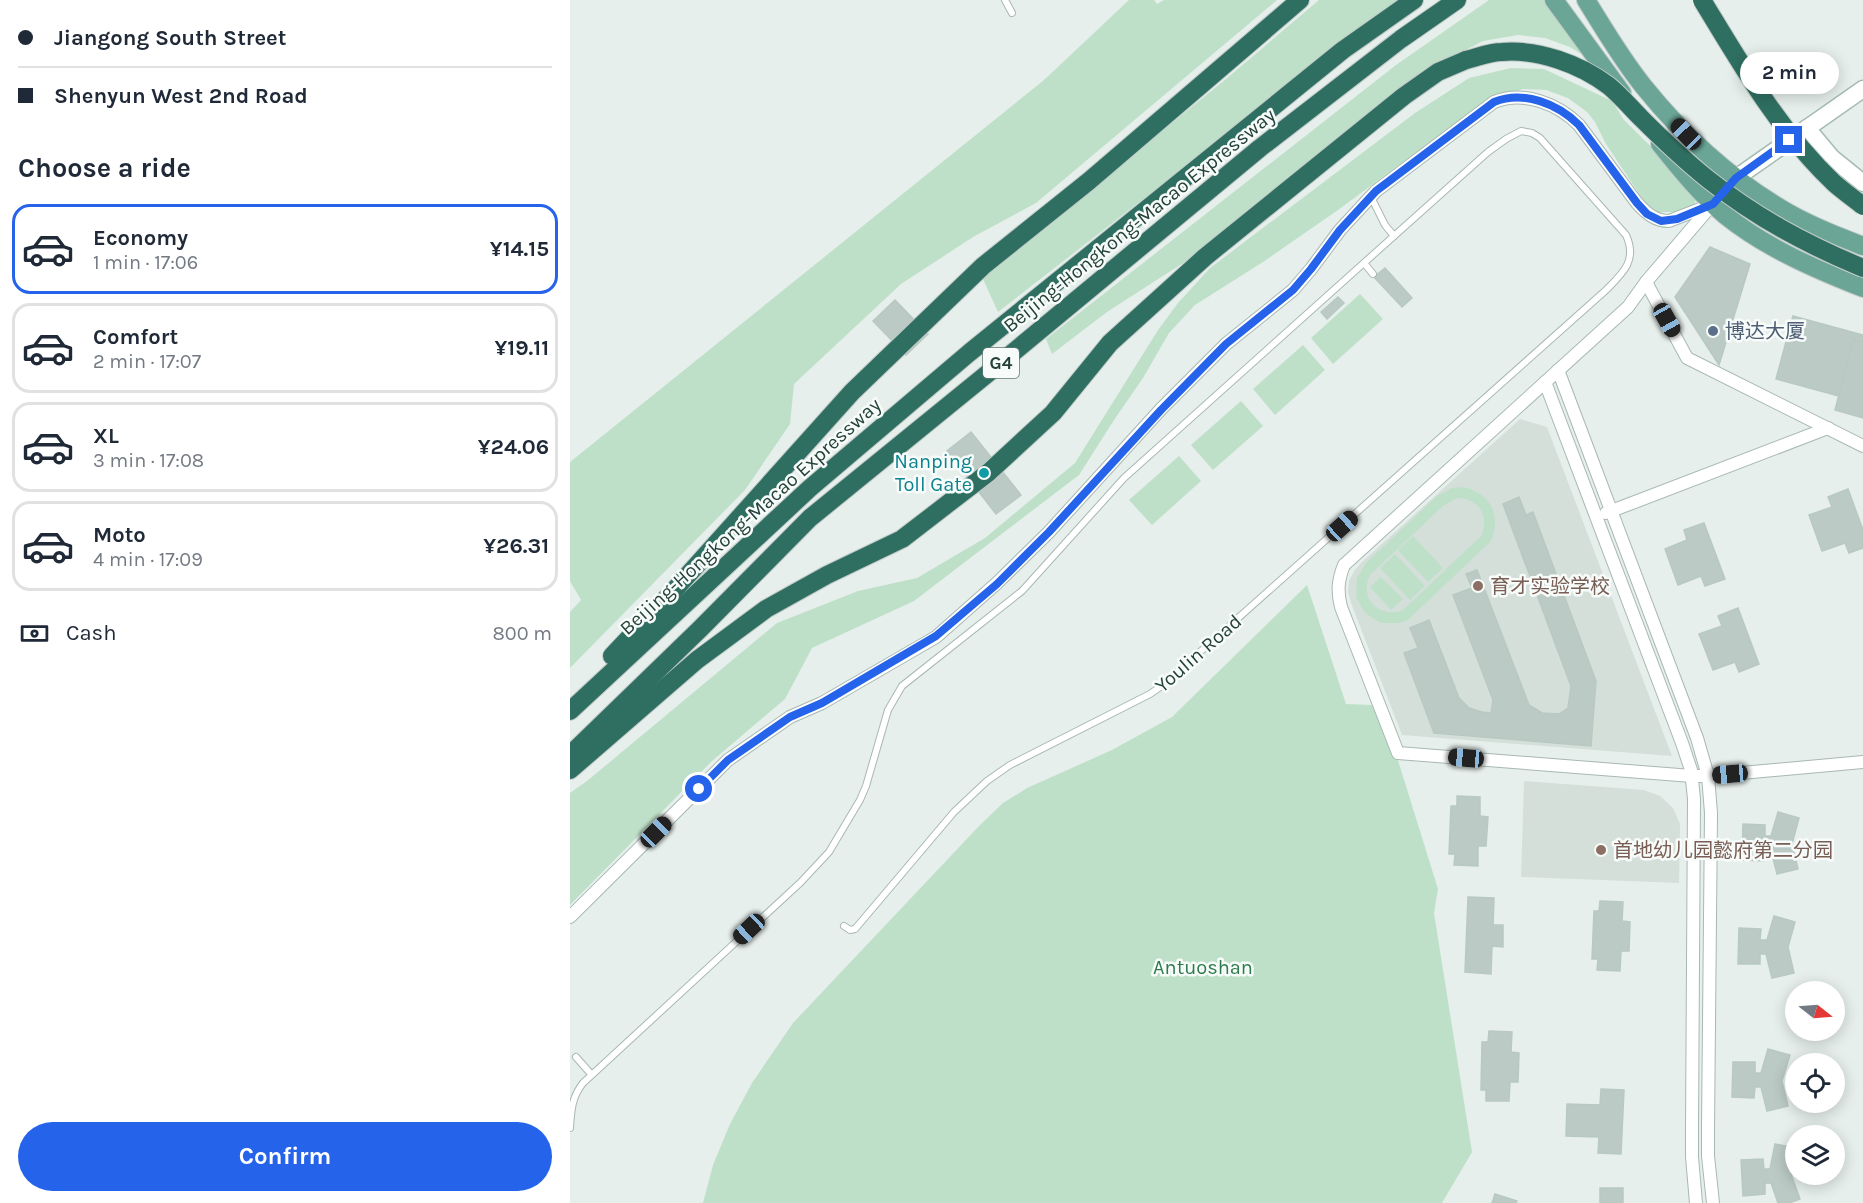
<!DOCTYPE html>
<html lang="en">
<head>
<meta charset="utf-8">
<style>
	body { margin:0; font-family:Karla,"Noto Sans SC",sans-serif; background:#f2f2f3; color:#1f2937; height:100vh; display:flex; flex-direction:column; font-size:22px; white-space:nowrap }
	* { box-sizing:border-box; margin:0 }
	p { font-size:20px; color:#747a83 }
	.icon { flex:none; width:33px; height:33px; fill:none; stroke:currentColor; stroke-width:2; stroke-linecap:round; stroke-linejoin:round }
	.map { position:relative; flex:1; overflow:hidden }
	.sheet { display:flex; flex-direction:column; background:#fff; width:570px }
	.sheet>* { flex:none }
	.banner { display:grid; align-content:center; height:132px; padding:0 18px; background:#fff }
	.needle { width:39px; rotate:107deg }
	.controls { position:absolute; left:1215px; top:981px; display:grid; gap:12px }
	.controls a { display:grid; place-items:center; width:60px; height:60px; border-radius:50%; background:#fff; box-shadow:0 3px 15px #0003; font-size:30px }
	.end { position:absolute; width:27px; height:27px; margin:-14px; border:8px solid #2563eb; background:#fff; box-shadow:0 0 0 3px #fff }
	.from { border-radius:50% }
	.bubble { position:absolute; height:42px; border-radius:21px; background:#fff; box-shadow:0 3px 15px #0003; font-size:20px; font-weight:700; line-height:42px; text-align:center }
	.car { position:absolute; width:18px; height:36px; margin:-18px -9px; border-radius:8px; box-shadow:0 0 4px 2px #0007; background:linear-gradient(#222 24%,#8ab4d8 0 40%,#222 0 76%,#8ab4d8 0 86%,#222 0) }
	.banner b { display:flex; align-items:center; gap:21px; height:57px; font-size:22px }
	.banner b+b { border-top:2px solid #e0e1e3 }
	.banner i { width:15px; height:15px; background:#1f2937 }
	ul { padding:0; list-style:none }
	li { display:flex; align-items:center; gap:18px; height:90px; margin:0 12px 9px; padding:0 6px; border:3px solid #e0e1e3; border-radius:18px }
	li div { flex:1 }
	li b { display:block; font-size:22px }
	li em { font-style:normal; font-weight:700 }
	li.on { border-color:#2563eb }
	li>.icon { width:54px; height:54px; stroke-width:1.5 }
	h2 { padding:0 18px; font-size:27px; line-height:72px }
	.pay { display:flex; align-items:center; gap:15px; height:66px; padding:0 18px; font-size:22px }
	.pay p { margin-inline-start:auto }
	.button { display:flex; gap:12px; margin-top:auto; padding:12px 18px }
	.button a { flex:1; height:69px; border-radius:36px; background:#2563eb; color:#fff; font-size:24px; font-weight:700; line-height:69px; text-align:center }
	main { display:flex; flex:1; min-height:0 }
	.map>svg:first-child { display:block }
	.built { fill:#d4dfda }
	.green { fill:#bfe0c8; fill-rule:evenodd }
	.building { fill:#bbcac4; stroke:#b8c9c2; stroke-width:1.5 }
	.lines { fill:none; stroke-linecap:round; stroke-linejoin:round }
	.lane-casing { stroke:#a8b8b2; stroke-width:8 }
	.street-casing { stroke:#a8b8b2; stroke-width:14 }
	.secondary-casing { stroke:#a4bbb3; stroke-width:19 }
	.primary-casing { stroke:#c2cac8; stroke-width:20 }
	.highway-casing { stroke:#c2cac8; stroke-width:20 }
	.lane { stroke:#fff; stroke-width:6 }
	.street { stroke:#fff; stroke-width:12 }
	.secondary { stroke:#fff; stroke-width:16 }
	.primary { stroke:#6aa596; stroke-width:18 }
	.highway { stroke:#2f6f62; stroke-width:18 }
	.highway-bridge-casing { stroke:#c2cac8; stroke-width:20; stroke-linecap:butt }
	.highway-bridge { stroke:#2f6f62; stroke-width:18 }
	.route { stroke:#2563eb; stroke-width:8 }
	.service-dot { fill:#5c6f8a; stroke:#f7fbf9; stroke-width:2 }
	.culture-dot { fill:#0f9aa8; stroke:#f7fbf9; stroke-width:2 }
	.education-dot { fill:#8d6e63; stroke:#f7fbf9; stroke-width:2 }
	.labels { text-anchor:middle; stroke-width:5; stroke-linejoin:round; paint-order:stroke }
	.shield { fill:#f7fbf9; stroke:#637a73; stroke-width:1.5 }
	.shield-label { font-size:18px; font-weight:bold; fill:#24423a }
	.street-label { font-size:20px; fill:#24423a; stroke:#f7fbf9 }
	.service-label { font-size:20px; fill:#4e5e75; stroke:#f7fbf9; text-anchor:start }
	.culture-label { font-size:20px; fill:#0d838f; stroke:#f7fbf9; text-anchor:end }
	.education-label { font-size:20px; fill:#785e54; stroke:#f7fbf9; text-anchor:start }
	.park-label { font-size:20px; fill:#2d7a4b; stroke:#f7fbf9 }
</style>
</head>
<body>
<main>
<section class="sheet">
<div class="banner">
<b><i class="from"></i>Jiangong South Street</b>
<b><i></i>Shenyun West 2nd Road</b>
</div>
<h2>Choose a ride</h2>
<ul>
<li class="on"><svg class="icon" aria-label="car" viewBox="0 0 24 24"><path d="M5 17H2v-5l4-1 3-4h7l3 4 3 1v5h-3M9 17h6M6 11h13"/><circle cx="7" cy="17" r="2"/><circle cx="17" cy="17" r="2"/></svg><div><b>Economy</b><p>1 min · 17:06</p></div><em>¥14.15</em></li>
<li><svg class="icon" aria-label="car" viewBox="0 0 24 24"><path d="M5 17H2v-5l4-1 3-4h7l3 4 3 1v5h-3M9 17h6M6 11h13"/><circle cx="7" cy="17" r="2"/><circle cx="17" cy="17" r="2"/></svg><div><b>Comfort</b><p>2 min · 17:07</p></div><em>¥19.11</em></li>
<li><svg class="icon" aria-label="car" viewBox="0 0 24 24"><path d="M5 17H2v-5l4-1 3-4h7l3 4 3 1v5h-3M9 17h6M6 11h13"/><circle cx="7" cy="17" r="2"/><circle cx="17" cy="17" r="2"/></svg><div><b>XL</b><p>3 min · 17:08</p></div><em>¥24.06</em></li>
<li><svg class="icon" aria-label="car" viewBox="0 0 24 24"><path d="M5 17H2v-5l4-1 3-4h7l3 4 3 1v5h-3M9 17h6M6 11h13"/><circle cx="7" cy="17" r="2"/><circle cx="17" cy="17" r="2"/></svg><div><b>Moto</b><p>4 min · 17:09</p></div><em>¥26.31</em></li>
</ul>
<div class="pay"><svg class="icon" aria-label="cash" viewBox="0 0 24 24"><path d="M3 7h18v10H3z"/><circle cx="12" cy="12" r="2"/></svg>Cash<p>800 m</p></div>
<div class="button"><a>Confirm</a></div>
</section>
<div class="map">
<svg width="1293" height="1203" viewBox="0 0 1293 1203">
	<rect width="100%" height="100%" fill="#e6efeb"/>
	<g class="built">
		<path d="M950,419L977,427L1102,756L832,735L781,603L778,592L779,581L784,571L792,562Z"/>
		<path d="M954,781L1074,790L1090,796L1103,808L1110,824L1109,883L951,877Z"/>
	</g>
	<g class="green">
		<path d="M559,0H584L587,4L594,0H707L466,203L403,237L331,284L224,384L220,424L175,490L0,668V612L11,600L0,581V462L474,80Z"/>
		<path d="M749,0H829L428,312L412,277L656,79Z"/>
		<path d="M919,0H976L1011,54L1000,47L975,38L948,35L913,41L892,52L813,107L624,256L537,312L482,354L476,339L826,65Z"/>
		<path d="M941,68L974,69L1042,101L1054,120L1125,190V204L1107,212H1088L1076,204L1036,144L1025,122L1017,112L998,98L976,90L953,89L914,102L768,210L693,262L625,305L599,333L573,378L544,420L509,475L344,601L242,648L215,699L142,761L0,905V793L17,781L207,623L288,591L347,578L415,538L505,463L588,330L608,303L640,268L845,113L899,78Z"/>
		<path d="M790,294L813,319L763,364L741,338Z"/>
		<path d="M733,345L755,370L705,415L683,389Z"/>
		<path d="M671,401L693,426L643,470L621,445Z"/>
		<path d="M609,456L631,481L582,525L559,500Z"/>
		<path d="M892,487C920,491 932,516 921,541L838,620L829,623H811L795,613L786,597L787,578L796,563L867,496L882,488ZM891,498C911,501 919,518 911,536L833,610C809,619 789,599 800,575L874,505L885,499Z"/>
		<path d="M843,536L873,568L858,582L828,550Z"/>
		<path d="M825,554L855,586L840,600L810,568Z"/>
		<path d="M811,577L833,599L821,610L800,587Z"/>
		<path d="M737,585L776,704L802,705L827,757L868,889L864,913L902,1152L872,1203H133L143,1165L160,1124L182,1083L223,1023L410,825L433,803L457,788L542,750L602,717Z"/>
	</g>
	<g class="building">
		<path d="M1140,247L1180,264L1149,365L1105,297Z"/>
		<path d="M815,268L842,298L832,307L804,277Z"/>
		<path d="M768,297L774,303L757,319L751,312Z"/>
		<path d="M325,300L358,334L336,355L303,321Z"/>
		<path d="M1223,316L1293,335V342L1283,340L1269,396L1206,379Z"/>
		<path d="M1283,340L1293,342V418L1265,410Z"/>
		<path d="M401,432L451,495L426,514L377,451Z"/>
		<path d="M1278,489L1293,530V548L1279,553L1275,543L1252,551L1239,515L1262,507L1258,497Z"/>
		<path d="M949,497L956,515L963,512L1026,681L1021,746L864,733L834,653L848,648L840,628L859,620L889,698L899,708L912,712L921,713L923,700L883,595L902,588L896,574L907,570L959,705L972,713L989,714L998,708L1001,686L933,504Z"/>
		<path d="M1134,523L1155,579L1135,586L1131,576L1108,585L1095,549L1117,540L1114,530Z"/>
		<path d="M1168,608L1189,664L1169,672L1165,662L1143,670L1129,634L1152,626L1148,616Z"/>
		<path d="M887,796L910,797V816L918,817L916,846H908V866L884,865L885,854H879L881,806H887Z"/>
		<path d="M1208,812L1229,818L1222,844L1228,869L1207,874L1201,850H1194V861L1172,860L1173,824L1195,825V836H1201Z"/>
		<path d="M898,897L924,898L923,925H933V947L922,946L921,974L895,972Z"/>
		<path d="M1030,901L1053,902L1052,921L1060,922L1059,951H1051L1050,971L1027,970L1028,959H1022L1024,911H1029Z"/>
		<path d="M1204,916L1225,922L1218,947L1224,973L1202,978L1196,954H1190V964H1168L1169,928L1191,929L1190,940H1197Z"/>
		<path d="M919,1031L942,1032L941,1052L949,1053L948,1082H940L939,1101H916V1090H911L912,1042H918Z"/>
		<path d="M1198,1049L1220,1055L1212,1081L1218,1106L1197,1111L1191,1087H1185L1184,1098L1162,1097L1163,1062H1185V1073H1191Z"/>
		<path d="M1031,1089L1054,1090L1051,1154L1028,1153L1029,1137L996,1136L997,1104L1030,1105Z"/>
		<path d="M1205,1144L1226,1148L1221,1174L1230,1199L1219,1203H1208L1201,1183H1195V1194L1173,1196L1171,1160L1193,1159L1194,1169H1200Z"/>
		<rect x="1030" y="1188" width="23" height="15"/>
		<path d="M925,1194L947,1201L946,1203H922Z"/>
	</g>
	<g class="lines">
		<defs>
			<g id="lane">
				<path d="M435,0L442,13"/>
				<path d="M794,263L803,274"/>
				<path d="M274,926L280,930L285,929L384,812L417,781L440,765L580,694L593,685L1035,291C1052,274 1068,261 1056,235L970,138L962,133L951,131L936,139L918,152L824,236L815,225L801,197"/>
				<path d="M6,1057L21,1074"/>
				<path d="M0,1128C1,1110 2,1097 13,1083L230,883L259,852L290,800L296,786L318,710L332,686L452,591L554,478L824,236"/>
			</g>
			<g id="street">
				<path d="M1140,207L1076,282L1058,307L774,565C768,580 767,591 771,607L828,753L1122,776H1138L1293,762"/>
				<path d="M1076,282L1117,358L1293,446"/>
				<path d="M988,370L1127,738L1138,776L1141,813L1138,1129V1156L1143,1203"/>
				<path d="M975,382L1112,743L1121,770L1124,799L1122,1129V1157L1126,1203"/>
				<path d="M1036,513L1258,428"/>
				<path d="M0,917L158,760L220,717L252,703L366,637L427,583L479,532L591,409L656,344L723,290L741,269L770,230L806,191L924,102C954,90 988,104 1009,125L1067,203C1076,213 1085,221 1099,221L1143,204"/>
			</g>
			<g id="secondary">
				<path d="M1237,128L1262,158L1293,183"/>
				<path d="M1158,187L1166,178L1293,89"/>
			</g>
			<g id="primary">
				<path d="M984,0L1052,93"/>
				<path d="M1016,0C1034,29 1052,60 1074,87C1112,134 1158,177 1210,208C1236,224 1265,235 1293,246"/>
				<path d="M1090,144C1110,169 1131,195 1155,215C1196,248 1245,269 1293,288"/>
			</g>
			<g id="highway">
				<path d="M42,656L108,586L282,392L413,266L519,181L730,0"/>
				<path d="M0,711L240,488L399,353L773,50L844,0"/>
				<path d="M0,755L130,629L240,518L417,374L690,148L831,39L887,0"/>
				<path d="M0,770L127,660L196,609L257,575L332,539L419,472L483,413L540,343L635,257L834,96L868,72L896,60"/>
			</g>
		</defs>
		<use href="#lane" class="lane-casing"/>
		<use href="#street" class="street-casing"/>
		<use href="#secondary" class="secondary-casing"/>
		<use href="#primary" class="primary-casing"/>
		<use href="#highway" class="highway-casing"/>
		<use href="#lane" class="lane"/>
		<use href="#street" class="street"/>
		<use href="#secondary" class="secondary"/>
		<use href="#primary" class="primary"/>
		<use href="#highway" class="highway"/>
		<defs>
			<g id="highway-bridge">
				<path d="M1132,0C1171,64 1209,131 1264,183C1273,191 1283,198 1293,206"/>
				<path d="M896,60C908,57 920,52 932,52C968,49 1010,64 1039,86C1050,95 1061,108 1071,118C1093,140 1115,161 1139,180C1187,218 1236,244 1293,268"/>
			</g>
		</defs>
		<use href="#highway-bridge" class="highway-bridge-casing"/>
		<use href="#highway-bridge" class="highway-bridge"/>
	</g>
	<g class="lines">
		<path class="route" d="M129,789L158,760L220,717L252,703L366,636L427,584L479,532L591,410L656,344L723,290L741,269L770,230L806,191L924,102C954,90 988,104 1009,125L1067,203L1077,214L1091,221L1107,219L1143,204L1166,178L1219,140"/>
	</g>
	<circle class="service-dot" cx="1143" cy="331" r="6"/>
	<circle class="culture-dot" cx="414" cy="473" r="6"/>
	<g class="education-dot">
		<circle cx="908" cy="586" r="6"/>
		<circle cx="1031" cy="850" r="6"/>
	</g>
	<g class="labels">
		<rect class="shield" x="413" y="348" width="36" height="30" rx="4.5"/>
		<g class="shield-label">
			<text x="431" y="369">G4</text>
		</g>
		<g class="street-label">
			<text transform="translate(569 220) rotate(-39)" y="7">Beijing-Hongkong-Macao Expressway</text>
			<text transform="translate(180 516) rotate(-42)" y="7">Beijing-Hongkong-Macao Expressway</text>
			<text transform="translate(628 653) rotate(-41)" y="7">Youlin Road</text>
		</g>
		<g class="service-label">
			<text x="1155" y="338">博达大厦</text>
		</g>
		<g class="culture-label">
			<text x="402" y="468">Nanping<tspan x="402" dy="23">Toll Gate</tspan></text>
		</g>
		<g class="education-label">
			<text x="920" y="593">育才实验学校</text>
			<text x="1043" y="857">首地幼儿园懿府第二分园</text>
		</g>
		<g class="park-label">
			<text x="633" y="974">Antuoshan</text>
		</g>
	</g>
</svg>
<div class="controls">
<a><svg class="needle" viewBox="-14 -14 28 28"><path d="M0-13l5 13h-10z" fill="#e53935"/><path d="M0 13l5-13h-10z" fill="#747a83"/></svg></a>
<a><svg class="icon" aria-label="locate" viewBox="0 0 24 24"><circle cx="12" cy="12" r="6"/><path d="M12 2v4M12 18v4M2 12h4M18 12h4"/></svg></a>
<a><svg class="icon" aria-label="layers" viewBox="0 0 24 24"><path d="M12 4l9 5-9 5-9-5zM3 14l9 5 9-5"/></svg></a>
</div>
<i class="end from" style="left:129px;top:789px"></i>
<i class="end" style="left:1219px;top:140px"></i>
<div class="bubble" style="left:1170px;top:52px;width:99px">2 min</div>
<i class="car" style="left:1116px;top:134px;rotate:316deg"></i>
<i class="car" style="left:1097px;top:320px;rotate:151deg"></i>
<i class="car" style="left:772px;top:526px;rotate:48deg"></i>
<i class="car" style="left:896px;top:758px;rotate:275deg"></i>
<i class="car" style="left:1160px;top:774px;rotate:265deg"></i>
<i class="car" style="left:86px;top:832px;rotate:45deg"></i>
<i class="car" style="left:179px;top:929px;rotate:227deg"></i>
</div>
</main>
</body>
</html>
